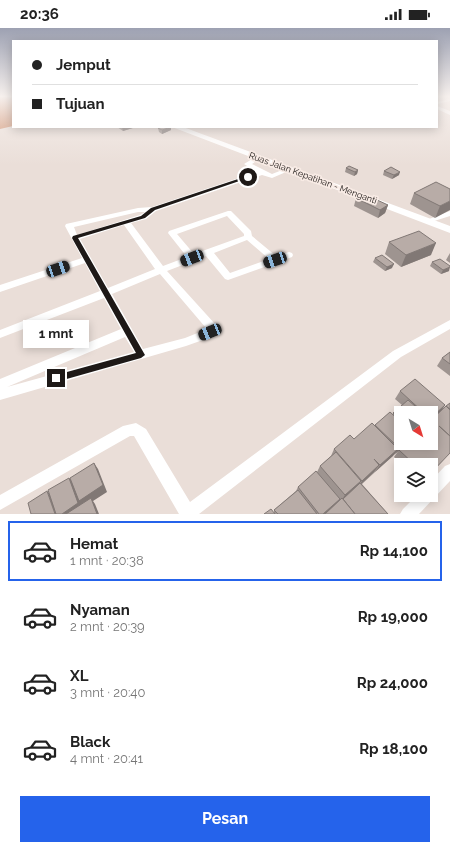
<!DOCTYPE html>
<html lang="id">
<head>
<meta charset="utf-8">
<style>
	body { margin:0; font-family:Raleway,sans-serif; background:#f2f2f2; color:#222; height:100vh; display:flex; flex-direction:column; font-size:15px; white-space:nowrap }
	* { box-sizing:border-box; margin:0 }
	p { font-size:13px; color:#767676 }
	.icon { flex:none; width:22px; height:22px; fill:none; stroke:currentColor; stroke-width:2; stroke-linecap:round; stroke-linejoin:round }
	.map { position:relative; height:486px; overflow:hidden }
	.drawer { display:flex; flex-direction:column; background:#fff; flex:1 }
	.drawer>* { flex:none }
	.top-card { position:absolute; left:12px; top:12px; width:426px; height:88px; border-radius:0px; box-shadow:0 2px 10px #0003; display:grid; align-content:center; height:88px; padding:0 20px; background:#fff }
	.needle { width:26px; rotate:142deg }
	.buttons { position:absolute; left:394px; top:378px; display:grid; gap:8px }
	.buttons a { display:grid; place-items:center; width:44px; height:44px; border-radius:0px; background:#fff; box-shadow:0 2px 10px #0003; font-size:20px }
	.end { position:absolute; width:18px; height:18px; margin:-9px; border:5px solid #1e1917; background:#fff; box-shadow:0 0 0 2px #fff }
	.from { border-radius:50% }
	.bubble { position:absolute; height:28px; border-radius:0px; background:#fff; box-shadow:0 2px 10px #0003; font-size:13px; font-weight:700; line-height:28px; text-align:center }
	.car { position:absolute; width:12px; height:24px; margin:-12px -6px; border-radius:5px; box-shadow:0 0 3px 1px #0007; background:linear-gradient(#222 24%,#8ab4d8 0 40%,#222 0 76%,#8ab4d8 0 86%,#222 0) }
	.top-card b { display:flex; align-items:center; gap:14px; height:38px; font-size:15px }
	.top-card b+b { border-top:1px solid #e0e0e0 }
	.top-card i { width:10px; height:10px; background:#222 }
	ul { padding:7px 0 0; list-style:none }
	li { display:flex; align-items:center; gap:12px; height:60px; margin:0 8px 6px; padding:0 12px; border:2px solid transparent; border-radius:0px }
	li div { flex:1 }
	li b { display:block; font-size:15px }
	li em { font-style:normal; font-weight:700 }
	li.on { border-color:#2563eb }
	li>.icon { width:36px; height:36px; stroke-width:1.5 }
	.primary-button { display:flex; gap:8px; margin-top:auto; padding:8px 20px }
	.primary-button a { flex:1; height:46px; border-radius:0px; background:#2563eb; color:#fff; font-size:16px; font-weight:700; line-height:46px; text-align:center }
	.status { display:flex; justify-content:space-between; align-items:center; height:28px; padding:0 20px; background:#fff; direction:ltr }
	.status svg { height:11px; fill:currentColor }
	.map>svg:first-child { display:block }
	.water { fill:#cc8560 }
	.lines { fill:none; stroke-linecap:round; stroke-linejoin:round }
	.street { fill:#fff; fill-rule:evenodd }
	.secondary { fill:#fff; fill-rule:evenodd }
	.wall { fill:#9e9490; fill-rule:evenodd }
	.shaded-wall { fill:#817875 }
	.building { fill:#b8aca7; stroke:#817875 }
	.route { fill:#1e1917 }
	.labels { text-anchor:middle; stroke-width:3.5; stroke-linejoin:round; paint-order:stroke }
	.far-street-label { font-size:9px; fill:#1e1917; stroke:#f8ebe5 }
</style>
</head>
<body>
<div class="status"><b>20:36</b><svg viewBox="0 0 49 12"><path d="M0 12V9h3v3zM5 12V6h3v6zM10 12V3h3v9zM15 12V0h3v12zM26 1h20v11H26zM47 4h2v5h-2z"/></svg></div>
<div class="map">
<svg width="450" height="486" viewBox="0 0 450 486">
	<rect width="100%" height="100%" fill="#eaded8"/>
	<path class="water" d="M0,69H13V98L0,101Z"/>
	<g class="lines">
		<g class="street">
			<path d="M450,71V73L437,76V74Z"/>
			<path d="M437,78L450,83V87L437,81Z"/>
			<path d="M259,127L262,129L261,130L252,136L272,146L290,139L293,141L272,150L262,147L156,183L146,191L131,195L163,238L187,229L168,205L169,203L228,183H231L251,203L252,208L276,228L289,224L292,225L293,227L292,229L228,252L225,251L206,228L167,243L215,296L216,299L214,308L186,318L0,372V351L121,301L104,270L0,310V302L100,263L85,235L0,264V257L82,230L65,198L66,196L138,180L152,179L257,144L244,136ZM138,184H145L140,187L77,207L74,199ZM227,188L244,206V208L194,226L177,206ZM124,197L155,241L108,260L80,211ZM247,212L269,231L230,245L214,225ZM160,246L206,300L205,302L185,310L143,321L112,266ZM125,309L134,324L7,359Z"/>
			<path d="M450,183V188L428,195L424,193Z"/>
			<path d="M450,292V301L401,329L199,486H179L134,408H130L0,482V467L123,398L136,395L146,401L190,474L393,323Z"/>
			<path d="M450,436V453L419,486H400L403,481L417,467H431V453L445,438Z"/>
		</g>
		<path class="secondary" d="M172,99H183L450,198V205Z"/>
	</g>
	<g class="wall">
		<path d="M117,99H136L123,103Z"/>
		<path d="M171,99V102L162,106L159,104L158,100Z"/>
		<path d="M346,140L358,142L357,146L354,148L345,144Z"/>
		<path d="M384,143L399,147L392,151L383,147Z"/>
		<path d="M450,161L435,190L410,176L414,165Z"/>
		<path d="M356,170L388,177L385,185L378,190L354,178Z"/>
		<path d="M389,214L431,227L401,239L385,226Z"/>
		<path d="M450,225V235L446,232Z"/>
		<path d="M375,230L392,240L385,243L373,234Z"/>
		<path d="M432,234L449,243L441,246L430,238Z"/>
		<path d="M450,324V348L437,338L442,330Z"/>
		<path d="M400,363L445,377L441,382L450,375V425L431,437H402L394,429L399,422L362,456L388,486H264L274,485V482L296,463L298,459L317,444L320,438L331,428L334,421L354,411L374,398L375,397L393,386L402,377L395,371ZM401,385H431V415H401Z"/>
	</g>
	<g class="shaded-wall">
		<path d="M122,99H136L123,103Z"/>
		<path d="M171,99V102L162,106V102Z"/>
		<path d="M358,142L357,146L354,148L355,144Z"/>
		<path d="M400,144L399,147L392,151L394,147Z"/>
		<path d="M450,173V182L435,190L440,178Z"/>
		<path d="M388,177L385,185L378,190L380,182Z"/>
		<path d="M436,215L431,227L401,239L406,227Z"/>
		<path d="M394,236L392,240L385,243L387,239Z"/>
		<path d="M450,239L449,243L441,246L443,242Z"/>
		<path d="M445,377L440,385L431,392V390Z"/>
		<path d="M404,415H407L394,427L399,420Z"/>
		<path d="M398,421L393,428L375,444L380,437Z"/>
		<path d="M94,435L98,441L107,464L93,473L95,476L99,486H97L84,479L81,476L83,481L76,486H62L69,450L74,456Z"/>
		<path d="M379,437L374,444L358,459L362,453Z"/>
		<path d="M361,453L357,459L341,473L345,467Z"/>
		<path d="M47,463L53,469L58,486H55Z"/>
		<path d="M340,471L336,477L326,486H323Z"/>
	</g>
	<g class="building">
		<path d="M162,99H171L162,102L158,100Z"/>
		<path d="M349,138L358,142L355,144L346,140Z"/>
		<path d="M391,139L400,144L394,147L384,143Z"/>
		<path d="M436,154L450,161V173L440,178L414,165Z"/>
		<path d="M364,166L388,177L380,182L356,170Z"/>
		<path d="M419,203L436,215L406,227L389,214Z"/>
		<path d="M382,227L394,236L387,239L375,230Z"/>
		<path d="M440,231L450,238V239L443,242L432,234Z"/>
		<path d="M450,324V336L442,330Z"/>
		<path d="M415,351L445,377L431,390V385H424L400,363Z"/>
		<path d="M408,372L423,385H401V392L393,385Z"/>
		<path d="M450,375V381L446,378Z"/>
		<path d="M446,378L450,382V408L439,398L450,408V425L431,445V437H415L399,422L406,415H431V392Z"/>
		<path d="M390,384L401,394V415H404L399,420L375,397Z"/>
		<path d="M372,395L398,421L380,437L374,431L379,437L362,453L334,421L350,407L354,411Z"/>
		<path d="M336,424L361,453L345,467L320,438Z"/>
		<path d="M94,435L103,457L79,473L70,450Z"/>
		<path d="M316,443L340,471L323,486H319L298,459Z"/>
		<path d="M69,450L78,475L62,486H56L48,462Z"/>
		<path d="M360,455L388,486H355L343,471Z"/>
		<path d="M298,462L317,486H278L274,482Z"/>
		<path d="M47,463L55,486H31L28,475Z"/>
		<path d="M91,470L97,486H66Z"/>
		<path d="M342,470L355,486H325Z"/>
		<path d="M271,481L275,486H264Z"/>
	</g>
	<linearGradient id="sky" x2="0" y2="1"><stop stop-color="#9da1b2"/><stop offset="0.5" stop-color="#f6f0ed"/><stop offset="1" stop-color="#f6f0ed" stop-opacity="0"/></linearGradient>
	<rect width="450" height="137" fill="url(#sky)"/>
	<path class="route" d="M247,148L251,149L155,182L145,190L78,210L145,327L141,330L56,354L54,353L52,350L56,347L136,325L72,210L73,208L141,188L151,180Z"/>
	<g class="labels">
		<g class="far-street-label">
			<text transform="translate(313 150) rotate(20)" y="3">Ruas Jalan Kepatihan - Menganti</text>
		</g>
	</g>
</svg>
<div class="buttons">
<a><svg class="needle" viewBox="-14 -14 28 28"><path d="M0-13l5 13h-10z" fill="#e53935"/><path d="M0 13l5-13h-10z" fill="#767676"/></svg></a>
<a><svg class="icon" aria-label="layers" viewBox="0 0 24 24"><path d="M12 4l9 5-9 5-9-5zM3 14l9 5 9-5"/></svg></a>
</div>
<i class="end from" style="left:248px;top:149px"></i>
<i class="end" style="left:56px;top:350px"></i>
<div class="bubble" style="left:23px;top:292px;width:66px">1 mnt</div>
<i class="car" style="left:192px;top:230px;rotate:249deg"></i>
<i class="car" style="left:275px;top:232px;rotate:251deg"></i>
<i class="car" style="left:58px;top:241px;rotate:71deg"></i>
<i class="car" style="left:210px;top:304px;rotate:248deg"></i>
<div class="top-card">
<b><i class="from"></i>Jemput</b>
<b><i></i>Tujuan</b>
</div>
</div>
<section class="drawer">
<ul>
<li class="on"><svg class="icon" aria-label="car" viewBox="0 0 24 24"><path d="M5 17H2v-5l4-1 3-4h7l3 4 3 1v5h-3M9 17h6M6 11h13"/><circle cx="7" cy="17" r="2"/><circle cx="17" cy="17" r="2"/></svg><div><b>Hemat</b><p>1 mnt · 20:38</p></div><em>Rp 14,100</em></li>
<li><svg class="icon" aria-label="car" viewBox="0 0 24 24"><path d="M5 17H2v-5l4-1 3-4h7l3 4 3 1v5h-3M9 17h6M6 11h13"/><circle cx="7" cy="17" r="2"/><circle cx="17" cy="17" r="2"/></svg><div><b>Nyaman</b><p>2 mnt · 20:39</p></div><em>Rp 19,000</em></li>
<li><svg class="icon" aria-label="car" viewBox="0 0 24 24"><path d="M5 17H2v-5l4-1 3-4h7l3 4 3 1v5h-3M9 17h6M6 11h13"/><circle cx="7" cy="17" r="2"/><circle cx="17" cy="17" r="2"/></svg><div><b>XL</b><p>3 mnt · 20:40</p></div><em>Rp 24,000</em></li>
<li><svg class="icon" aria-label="car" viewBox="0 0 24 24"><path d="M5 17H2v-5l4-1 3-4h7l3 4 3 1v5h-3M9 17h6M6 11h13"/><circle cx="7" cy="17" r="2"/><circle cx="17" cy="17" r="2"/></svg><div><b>Black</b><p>4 mnt · 20:41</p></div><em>Rp 18,100</em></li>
</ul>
<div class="primary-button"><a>Pesan</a></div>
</section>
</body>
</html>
